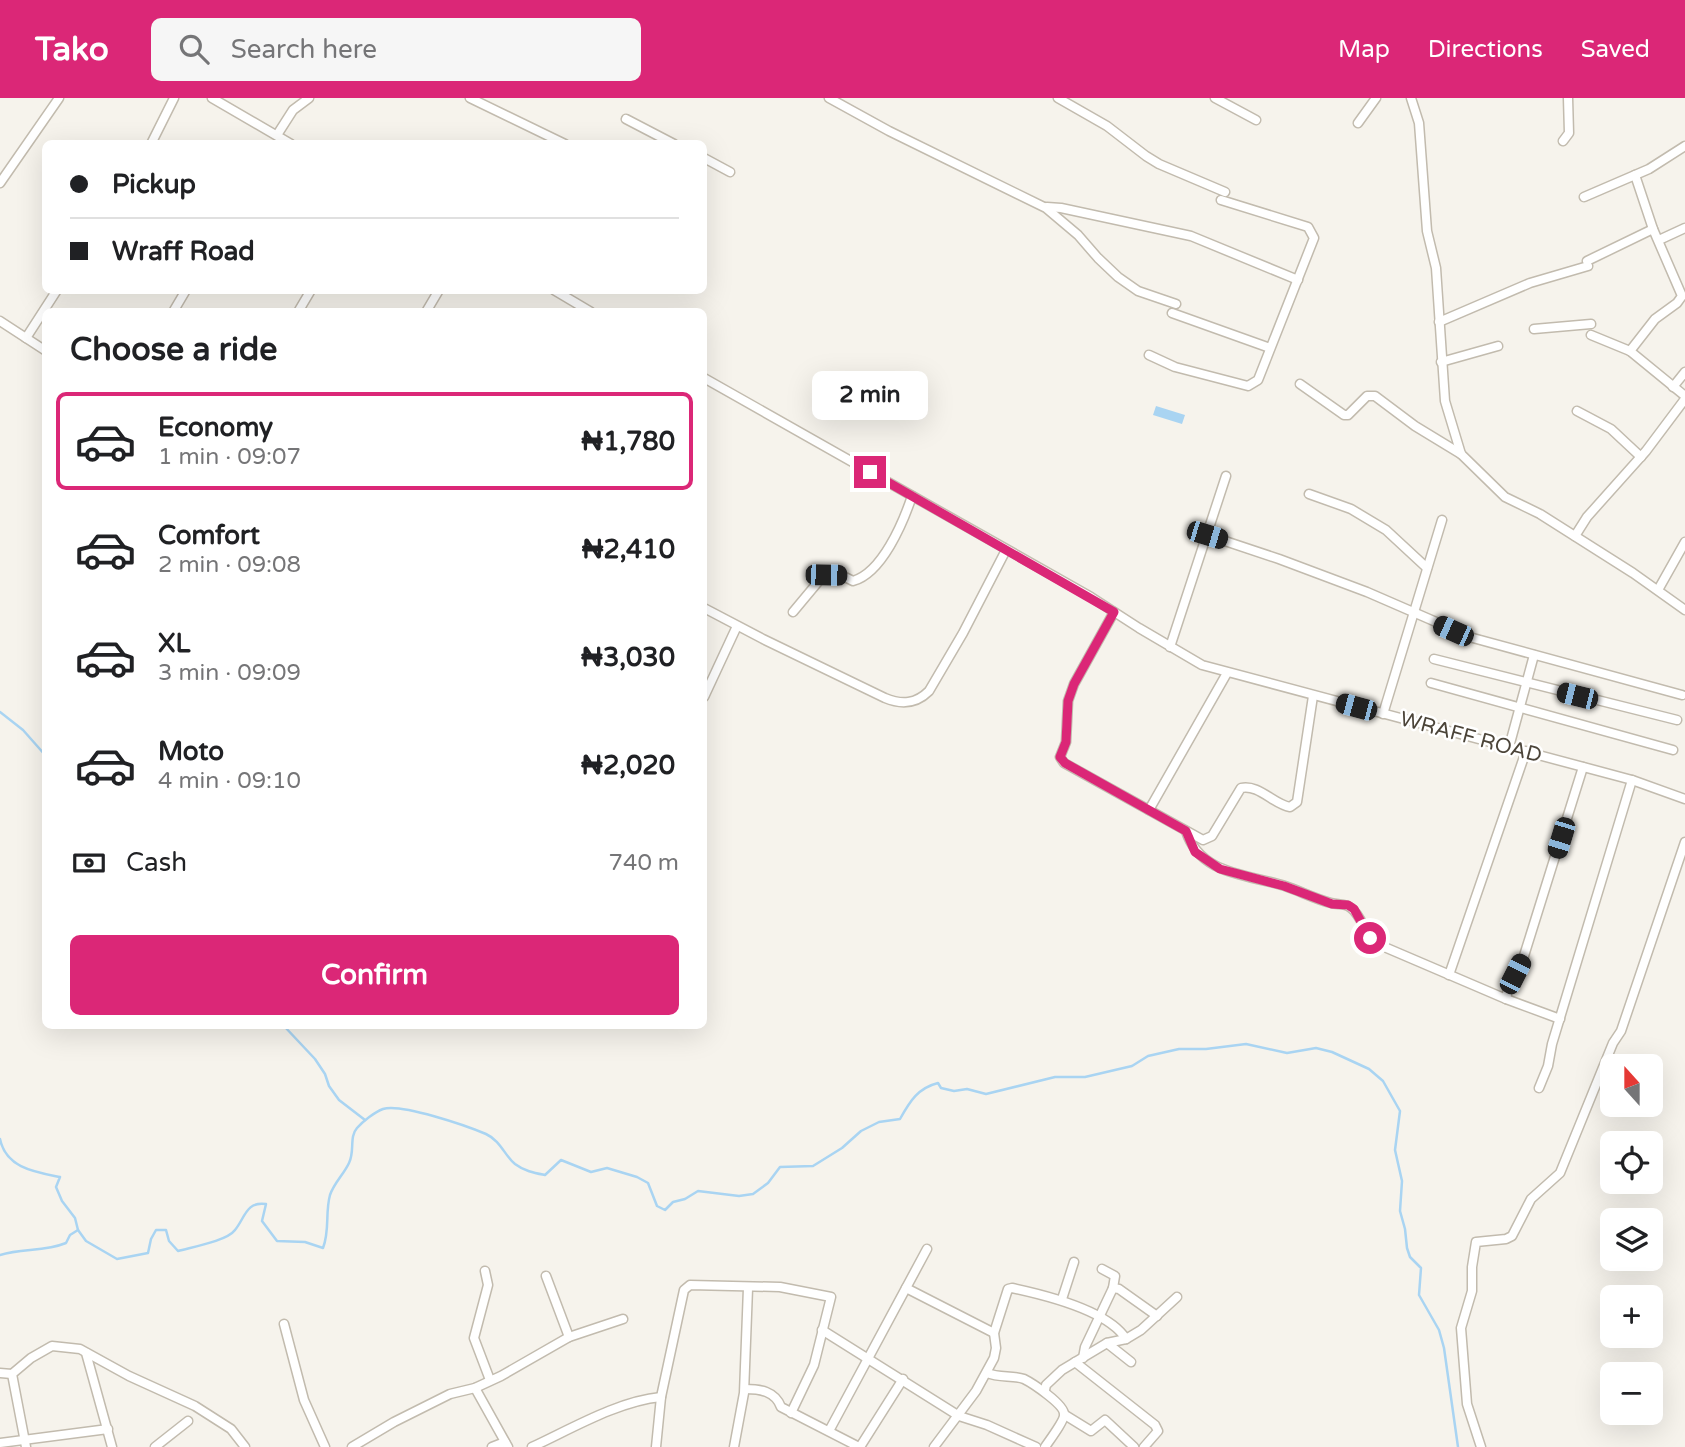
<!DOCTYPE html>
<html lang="en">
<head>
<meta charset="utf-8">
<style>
	body { margin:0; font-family:"Varela Round",sans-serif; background:#f6f6f6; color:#202124; height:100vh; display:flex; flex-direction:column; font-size:26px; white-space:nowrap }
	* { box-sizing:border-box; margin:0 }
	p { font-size:23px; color:#757577 }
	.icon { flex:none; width:38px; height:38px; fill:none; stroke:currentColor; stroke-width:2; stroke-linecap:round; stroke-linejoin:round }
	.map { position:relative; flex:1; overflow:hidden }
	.panel { position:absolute; left:42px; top:210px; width:665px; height:721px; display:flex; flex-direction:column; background:#fff; border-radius:10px; box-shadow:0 7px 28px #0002 }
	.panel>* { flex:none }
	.guide { position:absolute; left:42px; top:42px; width:665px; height:154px; border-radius:10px; box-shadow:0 7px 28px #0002; display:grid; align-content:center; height:154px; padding:0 28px; background:#fff }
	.needle { width:46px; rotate:339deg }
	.buttons { position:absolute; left:1600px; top:956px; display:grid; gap:14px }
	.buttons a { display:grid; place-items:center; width:63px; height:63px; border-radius:10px; background:#fff; box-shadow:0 7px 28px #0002; font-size:35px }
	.end { position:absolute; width:32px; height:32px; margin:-16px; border:9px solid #db2777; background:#fff; box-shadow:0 0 0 4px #fff }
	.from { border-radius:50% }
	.bubble { position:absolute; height:49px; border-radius:10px; background:#fff; box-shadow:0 7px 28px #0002; font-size:23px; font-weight:700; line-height:49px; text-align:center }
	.car { position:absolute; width:21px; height:42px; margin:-21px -10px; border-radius:9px; box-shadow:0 0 5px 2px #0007; background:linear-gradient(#222 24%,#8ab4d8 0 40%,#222 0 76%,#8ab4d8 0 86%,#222 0) }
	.guide b { display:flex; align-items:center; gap:24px; height:66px; font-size:26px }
	.guide b+b { border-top:2px solid #e0e0e0 }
	.guide i { width:18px; height:18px; background:#202124 }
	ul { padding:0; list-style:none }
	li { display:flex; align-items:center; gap:21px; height:98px; margin:0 14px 10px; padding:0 14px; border:4px solid transparent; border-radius:10px }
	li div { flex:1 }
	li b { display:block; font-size:26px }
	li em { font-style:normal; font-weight:700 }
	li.active { border-color:#db2777 }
	li>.icon { width:63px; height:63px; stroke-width:1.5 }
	h2 { padding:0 28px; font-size:32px; line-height:84px }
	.pay { display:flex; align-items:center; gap:18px; height:77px; padding:0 28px; font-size:26px }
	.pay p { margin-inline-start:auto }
	.action { display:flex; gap:14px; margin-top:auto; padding:14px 28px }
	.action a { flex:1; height:80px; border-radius:10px; background:#db2777; color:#fff; font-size:28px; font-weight:700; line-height:80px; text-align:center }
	header { display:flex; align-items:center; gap:42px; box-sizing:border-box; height:98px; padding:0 35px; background:#db2777; color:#fff }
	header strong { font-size:33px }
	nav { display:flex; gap:38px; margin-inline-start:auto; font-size:24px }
	.search { width:490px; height:63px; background:#f6f6f6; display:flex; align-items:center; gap:18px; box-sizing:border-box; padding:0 24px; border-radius:10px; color:#757577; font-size:26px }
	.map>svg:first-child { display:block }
	.water { fill:#a9d4f2 }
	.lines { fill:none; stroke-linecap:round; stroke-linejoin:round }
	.stream { stroke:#a9d4f2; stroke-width:2.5 }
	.minor-casing { stroke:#c2bbae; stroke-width:11 }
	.minor { stroke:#fff; stroke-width:8 }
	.route { stroke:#db2777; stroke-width:9 }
	.labels { text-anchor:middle; stroke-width:5; stroke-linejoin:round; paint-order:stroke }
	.street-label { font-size:21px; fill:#4b4439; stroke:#fff }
</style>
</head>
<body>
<header>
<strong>Tako</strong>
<div class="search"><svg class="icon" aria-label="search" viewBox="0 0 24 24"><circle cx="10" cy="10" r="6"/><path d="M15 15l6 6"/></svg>Search here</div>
<nav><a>Map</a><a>Directions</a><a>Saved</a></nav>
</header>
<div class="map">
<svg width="1685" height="1349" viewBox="0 0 1685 1349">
	<rect width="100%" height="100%" fill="#f6f3ec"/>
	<path class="water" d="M1156,308L1185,317L1182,326L1153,317Z"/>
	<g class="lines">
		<g class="stream">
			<path d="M0,614L23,632L46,658"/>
			<path d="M284,928L315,961L325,976L329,988L339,1002L365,1022"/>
			<path d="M0,1041C6,1070 35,1074 60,1079L56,1089L62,1103L75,1120L78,1132L86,1143L117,1161L148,1155L151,1141L156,1132H166L169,1143L178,1153C192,1149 227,1143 235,1132C245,1120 246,1103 266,1106L262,1123L277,1143L305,1144L323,1150C330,1132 325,1115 330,1097C334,1085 344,1076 349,1065C355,1053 349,1039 357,1030C363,1023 375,1014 383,1011C401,1005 467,1028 486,1036C501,1043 504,1057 515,1066C524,1073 535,1075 545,1077L561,1062L591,1074L607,1070L637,1079L648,1085L657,1108L665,1112L673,1104L685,1101L698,1093L739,1098L753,1096L768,1085L780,1069L813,1068L842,1050L861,1033L879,1024L900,1021C910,1003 918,990 938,985L941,990L954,993L967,991L986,996L1055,979H1085L1132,968L1148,958L1179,951H1206L1246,946L1287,955L1316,950L1332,954L1369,971L1383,983L1400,1013L1395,1052L1402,1083L1400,1113L1405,1131L1407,1150L1410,1159L1421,1170L1419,1197L1439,1232L1444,1250L1458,1349"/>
			<path d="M0,1157C22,1150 44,1154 66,1145L70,1137L78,1132"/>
		</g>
		<defs>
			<g id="minor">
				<path d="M212,0L291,46"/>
				<path d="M470,0L565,46"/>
				<path d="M829,0L889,33L1046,110L1078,137L1098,160L1118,179L1138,193L1176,206"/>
				<path d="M1058,0L1107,28L1146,58L1159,66L1225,94"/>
				<path d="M1215,0L1256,22"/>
				<path d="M1411,0L1419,25L1427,133L1436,170L1445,303L1461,356L1505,399L1540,416L1633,475L1685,512"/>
				<path d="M626,21L674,46"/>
				<path d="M1358,25L1376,0"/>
				<path d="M277,37L293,12L309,0"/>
				<path d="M1563,43L1569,35L1568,0"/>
				<path d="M151,46L174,0"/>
				<path d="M704,60L730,74"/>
				<path d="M0,85L59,0"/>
				<path d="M1584,99L1649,71L1685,48"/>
				<path d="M1047,109L1061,110L1191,138L1298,182"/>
				<path d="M1659,142L1685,130"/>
				<path d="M1587,163L1653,131"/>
				<path d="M554,192L591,214"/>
				<path d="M173,214L186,192"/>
				<path d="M298,214L311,192"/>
				<path d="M426,214L439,192"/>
				<path d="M1172,215L1270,250"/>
				<path d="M0,223L46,253"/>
				<path d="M1439,224L1530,185L1588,168"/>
				<path d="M1534,231L1591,226"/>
				<path d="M1591,237L1630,253L1685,298"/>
				<path d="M26,240L57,192"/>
				<path d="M1630,253L1655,221L1677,205L1682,198L1653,131L1635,77"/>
				<path d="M1149,257L1175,269L1248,288L1258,282L1314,140L1308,129L1221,102"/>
				<path d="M1441,264L1498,248"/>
				<path d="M704,280L1091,499L1139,530L1202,567L1632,682L1685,701"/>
				<path d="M1300,286L1344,317H1348L1367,298H1375L1415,328L1461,356"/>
				<path d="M1673,289L1685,274"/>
				<path d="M1577,313L1611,331L1641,359"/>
				<path d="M1309,396L1351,411L1386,432L1427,470"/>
				<path d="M1207,437L1279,461L1367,494L1473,540L1682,597"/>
				<path d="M1575,438L1587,419L1646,353L1685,301"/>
				<path d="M1658,492L1685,444"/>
				<path d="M704,510L763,541L885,600C902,607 916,606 929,593L963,535L1006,452"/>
				<path d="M793,514L823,478H843L853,483C882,475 903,425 912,398"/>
				<path d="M1114,514L1074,586L1068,603L1066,644L1060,659L1064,665L1203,742L1212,738L1241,690C1259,686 1273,706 1290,709L1297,704L1313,598"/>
				<path d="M1170,549L1226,378"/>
				<path d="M1434,561L1677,622"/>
				<path d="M1431,585L1673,652"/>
				<path d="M704,599L737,528"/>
				<path d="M1383,616L1442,422"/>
				<path d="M1509,649L1534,557"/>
				<path d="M1149,712L1227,575"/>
				<path d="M1186,733C1200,777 1247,776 1285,788C1300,793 1315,801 1331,805C1337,807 1346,805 1351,810C1360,816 1366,836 1375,845L1506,901L1560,921"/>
				<path d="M1449,877L1526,653"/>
				<path d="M1506,901L1508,891L1523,861L1583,669"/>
				<path d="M1539,990L1548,968L1552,946L1632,682"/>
				<path d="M1102,1171L1115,1178L1113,1190"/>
				<path d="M485,1173L488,1187L474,1240L490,1282"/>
				<path d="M546,1178L569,1239"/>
				<path d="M906,1190L994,1235"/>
				<path d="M1062,1201L1074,1164"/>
				<path d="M284,1226L304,1302L325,1349"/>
				<path d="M822,1232L959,1318L987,1327L1036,1349"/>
				<path d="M1107,1245L1131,1264"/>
				<path d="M86,1255L112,1349"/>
				<path d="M1083,1260L1085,1249L1113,1190L1119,1191L1157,1218"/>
				<path d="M1075,1264L1155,1327L1158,1333L1144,1349"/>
				<path d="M0,1275L12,1276"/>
				<path d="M987,1275C999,1280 1013,1277 1024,1281C1032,1285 1064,1306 1064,1316C1065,1322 1049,1343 1045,1349"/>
				<path d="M475,1290L508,1349"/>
				<path d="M745,1291C760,1291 775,1293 781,1309L859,1349"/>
				<path d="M1045,1292L1046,1287L1062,1272L1107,1245L1126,1241L1141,1232L1177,1199"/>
				<path d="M1065,1317L1091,1333L1105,1322L1134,1349"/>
				<path d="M829,1333L927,1151"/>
				<path d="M0,1345L108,1331"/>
				<path d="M26,1349L12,1276L31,1260L52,1248L80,1251L129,1278L195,1308L231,1331L245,1349"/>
				<path d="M155,1349L188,1323"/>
				<path d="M352,1349L394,1324L450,1296L475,1290L501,1278L569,1239L623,1221"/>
				<path d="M492,1349L505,1344"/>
				<path d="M532,1349C571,1331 618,1303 661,1299"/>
				<path d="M656,1349L661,1299L684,1192L690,1187L780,1189L831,1199L814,1267L791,1315"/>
				<path d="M734,1349L744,1295L748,1190"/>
				<path d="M860,1349L903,1281"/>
				<path d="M934,1349L976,1293L994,1260L996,1250L994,1235L1008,1191L1012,1190C1045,1197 1108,1212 1126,1241"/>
				<path d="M1481,1349L1467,1306L1461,1230L1472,1193V1169L1476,1144L1506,1141L1512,1138L1531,1101L1560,1075L1613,945L1621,933L1685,744"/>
			</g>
		</defs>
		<use href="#minor" class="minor-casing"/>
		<use href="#minor" class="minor"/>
	</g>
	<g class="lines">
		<path class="route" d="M870,374L1114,514L1074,586L1068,603L1066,644L1060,659L1065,665L1186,733L1195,754L1220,771L1284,788L1332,806L1348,807L1354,811L1370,840"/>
	</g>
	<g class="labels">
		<g class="street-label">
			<text transform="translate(1471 639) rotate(15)" y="7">WRAFF ROAD</text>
		</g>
	</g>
</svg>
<div class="buttons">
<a><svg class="needle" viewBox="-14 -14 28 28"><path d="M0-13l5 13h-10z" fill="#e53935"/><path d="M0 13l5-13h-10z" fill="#757577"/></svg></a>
<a><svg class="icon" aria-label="locate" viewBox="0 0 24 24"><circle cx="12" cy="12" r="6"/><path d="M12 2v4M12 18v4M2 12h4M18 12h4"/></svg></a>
<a><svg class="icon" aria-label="layers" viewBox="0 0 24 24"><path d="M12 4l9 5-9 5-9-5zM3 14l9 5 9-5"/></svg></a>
<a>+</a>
<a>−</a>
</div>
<i class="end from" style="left:1370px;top:840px"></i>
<i class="end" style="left:870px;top:374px"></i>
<div class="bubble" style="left:812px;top:273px;width:116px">2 min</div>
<i class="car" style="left:1207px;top:437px;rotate:107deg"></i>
<i class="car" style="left:826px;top:477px;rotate:91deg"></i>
<i class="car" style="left:1453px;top:533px;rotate:294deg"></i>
<i class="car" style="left:1577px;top:598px;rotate:284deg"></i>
<i class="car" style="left:1356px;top:609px;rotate:285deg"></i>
<i class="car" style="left:1561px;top:740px;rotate:197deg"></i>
<i class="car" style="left:1515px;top:876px;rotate:27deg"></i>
<div class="guide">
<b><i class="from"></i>Pickup</b>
<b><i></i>Wraff Road</b>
</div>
<section class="panel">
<h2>Choose a ride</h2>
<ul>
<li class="active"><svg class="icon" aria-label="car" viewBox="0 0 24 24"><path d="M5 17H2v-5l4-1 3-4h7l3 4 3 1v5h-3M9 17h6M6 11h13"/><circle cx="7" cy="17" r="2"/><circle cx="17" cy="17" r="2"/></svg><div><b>Economy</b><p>1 min · 09:07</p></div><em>₦1,780</em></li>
<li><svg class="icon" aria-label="car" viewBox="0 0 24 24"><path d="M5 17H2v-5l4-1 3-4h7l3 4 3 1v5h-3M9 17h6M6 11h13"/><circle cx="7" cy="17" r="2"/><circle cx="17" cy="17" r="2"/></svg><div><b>Comfort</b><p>2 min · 09:08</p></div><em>₦2,410</em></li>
<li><svg class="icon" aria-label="car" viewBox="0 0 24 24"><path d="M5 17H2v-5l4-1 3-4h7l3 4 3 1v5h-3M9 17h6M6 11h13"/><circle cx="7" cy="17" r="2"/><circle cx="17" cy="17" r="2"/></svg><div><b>XL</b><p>3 min · 09:09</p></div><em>₦3,030</em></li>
<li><svg class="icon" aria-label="car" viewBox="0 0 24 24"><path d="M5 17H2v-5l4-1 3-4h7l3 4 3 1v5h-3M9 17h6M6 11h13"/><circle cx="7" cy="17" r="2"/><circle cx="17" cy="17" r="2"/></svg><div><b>Moto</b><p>4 min · 09:10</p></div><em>₦2,020</em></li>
</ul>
<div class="pay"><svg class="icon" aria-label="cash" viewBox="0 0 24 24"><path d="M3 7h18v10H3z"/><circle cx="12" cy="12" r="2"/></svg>Cash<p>740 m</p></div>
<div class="action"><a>Confirm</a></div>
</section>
</div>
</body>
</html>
